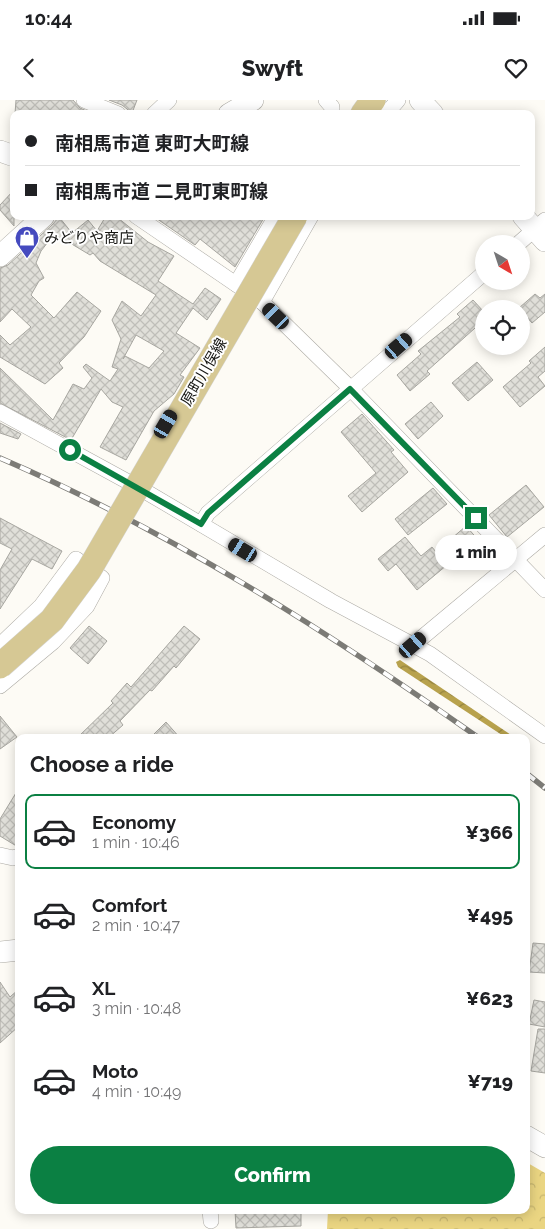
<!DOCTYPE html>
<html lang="en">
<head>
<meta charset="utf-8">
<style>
	body { margin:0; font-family:Raleway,"Noto Sans JP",sans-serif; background:#f6f6f6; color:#202124; height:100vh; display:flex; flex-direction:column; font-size:19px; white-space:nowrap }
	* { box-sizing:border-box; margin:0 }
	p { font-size:16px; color:#757577 }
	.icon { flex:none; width:28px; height:28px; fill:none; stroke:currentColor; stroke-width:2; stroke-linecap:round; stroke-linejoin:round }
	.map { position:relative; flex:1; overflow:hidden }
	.drawer { position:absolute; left:15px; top:634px; width:515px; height:480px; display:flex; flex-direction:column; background:#fff; border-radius:10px; box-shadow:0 2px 12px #0003 }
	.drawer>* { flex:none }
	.guide { position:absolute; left:10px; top:10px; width:525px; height:110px; border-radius:10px; box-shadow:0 2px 12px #0003; display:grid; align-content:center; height:110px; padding:0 15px; background:#fff }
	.needle { width:32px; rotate:141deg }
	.fabs { position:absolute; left:475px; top:135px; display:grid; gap:10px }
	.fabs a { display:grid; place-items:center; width:55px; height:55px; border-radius:50%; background:#fff; box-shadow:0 2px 12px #0003; font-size:25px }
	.end { position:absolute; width:22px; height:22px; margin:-11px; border:6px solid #0b8043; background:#fff; box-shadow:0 0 0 2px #fff }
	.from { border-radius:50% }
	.bubble { position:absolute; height:35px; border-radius:18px; background:#fff; box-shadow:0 2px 12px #0003; font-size:16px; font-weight:800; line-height:35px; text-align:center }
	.car { position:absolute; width:15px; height:30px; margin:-15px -8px; border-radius:6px; box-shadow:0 0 4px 1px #0007; background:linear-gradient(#222 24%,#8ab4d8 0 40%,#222 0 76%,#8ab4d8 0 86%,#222 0) }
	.guide b { display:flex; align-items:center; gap:18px; height:48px; font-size:19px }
	.guide b+b { border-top:1px solid #e0e0e0 }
	.guide i { width:12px; height:12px; background:#202124 }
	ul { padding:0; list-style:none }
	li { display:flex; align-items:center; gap:15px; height:75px; margin:0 10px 8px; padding:0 5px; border:2px solid transparent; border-radius:10px }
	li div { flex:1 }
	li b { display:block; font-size:19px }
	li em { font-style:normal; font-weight:800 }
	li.current { border-color:#0b8043 }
	li>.icon { width:45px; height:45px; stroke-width:1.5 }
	h2 { padding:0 15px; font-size:22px; line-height:60px }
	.primary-button { display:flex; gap:10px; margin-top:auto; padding:10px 15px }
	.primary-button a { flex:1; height:58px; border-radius:30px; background:#0b8043; color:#fff; font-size:20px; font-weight:800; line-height:58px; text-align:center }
	.status { display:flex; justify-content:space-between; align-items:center; height:35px; padding:0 25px; background:#fff; direction:ltr }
	.status svg { height:14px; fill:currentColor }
	header { display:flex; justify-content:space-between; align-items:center; height:65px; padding:0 15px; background:#fff; font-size:22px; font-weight:800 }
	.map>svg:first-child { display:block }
	.park { fill:url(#park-crowns) }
	.water { fill:url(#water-waves) }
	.building { fill:url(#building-cross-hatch); stroke:#a7a6a0; fill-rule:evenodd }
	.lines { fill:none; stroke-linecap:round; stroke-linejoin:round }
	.street-casing { stroke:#acaaa4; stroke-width:16 }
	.secondary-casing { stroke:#acaaa4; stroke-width:22 }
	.primary-casing { stroke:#d5d5d4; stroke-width:26 }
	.street { stroke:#fff; stroke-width:15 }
	.secondary { stroke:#fff; stroke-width:21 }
	.primary { stroke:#d6c894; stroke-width:25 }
	.rail-casing { stroke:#7c7b76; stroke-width:5.5 }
	.rail { stroke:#fff; stroke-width:4; stroke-dasharray:11; stroke-linecap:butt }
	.primary-bridge-casing { stroke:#d5d5d4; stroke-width:26; stroke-linecap:butt }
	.primary-bridge { stroke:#d6c894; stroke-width:25 }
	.route { stroke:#0b8043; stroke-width:6 }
	.labels { text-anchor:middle; stroke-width:4; stroke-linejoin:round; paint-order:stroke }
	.poi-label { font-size:15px; fill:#151512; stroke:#fff; text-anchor:start }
	.street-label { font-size:15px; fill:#151512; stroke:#fff }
</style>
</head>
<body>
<div class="status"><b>10:44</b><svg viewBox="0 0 49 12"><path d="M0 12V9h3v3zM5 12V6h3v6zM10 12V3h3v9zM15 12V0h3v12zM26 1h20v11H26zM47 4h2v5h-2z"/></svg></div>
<header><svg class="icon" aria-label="back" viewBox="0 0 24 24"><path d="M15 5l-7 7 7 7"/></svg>Swyft<svg class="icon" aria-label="heart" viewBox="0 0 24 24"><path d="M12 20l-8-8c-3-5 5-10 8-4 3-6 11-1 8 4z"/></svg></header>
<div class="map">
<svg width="545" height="1129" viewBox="0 0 545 1129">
	<defs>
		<pattern id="park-crowns" width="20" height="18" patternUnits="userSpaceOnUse" patternTransform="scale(1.25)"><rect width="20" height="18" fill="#ead582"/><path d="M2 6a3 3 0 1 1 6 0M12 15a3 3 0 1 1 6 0" fill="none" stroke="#c8b66f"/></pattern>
		<pattern id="water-waves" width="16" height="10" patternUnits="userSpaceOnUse" patternTransform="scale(1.25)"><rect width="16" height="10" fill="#b8a24d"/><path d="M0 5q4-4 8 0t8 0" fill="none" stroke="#94833f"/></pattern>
		<pattern id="building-cross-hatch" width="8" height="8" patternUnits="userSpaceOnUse" patternTransform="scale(1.25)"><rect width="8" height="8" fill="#e0dfd9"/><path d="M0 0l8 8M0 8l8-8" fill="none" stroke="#bfbeb9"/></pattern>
	</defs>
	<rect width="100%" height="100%" fill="#fdfbf5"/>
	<path class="park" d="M526,1062L545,1073V1129H327L328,1110H526Z"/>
	<path class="water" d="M400,560L514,637H505L398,567L396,562Z"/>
	<g class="building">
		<path d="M16,0H73L80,8L93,14H15Z"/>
		<path d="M109,0H137L132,13L122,5Z"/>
		<path d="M14,90V126L0,110V105Z"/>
		<path d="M106,116L118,118L148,142L174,156L158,181L193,204L205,188L221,199L207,220L193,208L176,233L200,248L180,275L184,277L174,294L154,311L126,360L100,347L123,307L112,302L101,289L71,340L0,303V268L53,320L73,284L84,289L92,278L83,267L86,264L110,281L118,269L112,267L121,239L112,220L122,201L141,216L156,195L100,161L93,153L90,155L65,140L63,142L55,133L41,151L36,163L44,178L39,181L31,195L54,218L77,192L101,211L84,237L59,263L63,268L45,284L0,257V235L10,245L31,227L12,209L0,222V168L8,165L52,125L59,117L72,133L88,120L97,131ZM136,235L164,251L149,268L125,256L123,259Z"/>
		<path d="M153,116H265L235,167L200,139L195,145Z"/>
		<path d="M535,194L540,198L545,194V212L532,223L519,208Z"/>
		<path d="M473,200L484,212V220L427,271L430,274L410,291L397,275L421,254L418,251L460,217L457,214Z"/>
		<path d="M545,247V271L538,277L545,286L520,307L503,287L531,263L529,261Z"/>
		<path d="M477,262L493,280L468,301L452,283Z"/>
		<path d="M431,302L443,316L418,339L405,324Z"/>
		<path d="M362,314L394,350L391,352L408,372L362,412L348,396L376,373L341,332Z"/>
		<path d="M0,323L21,334L18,339L0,333Z"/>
		<path d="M526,385L544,407L507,437L489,415Z"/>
		<path d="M433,388L447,404L408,435L395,419Z"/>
		<path d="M0,418L62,451L52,469L32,459L0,509V470L12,449L0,443Z"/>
		<path d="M466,426L480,442L456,463L453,460L417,490L396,464L388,471L378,459L405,437L421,456L432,447L436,452Z"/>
		<path d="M89,526L107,541L88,564L70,548Z"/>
		<path d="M184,526L200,539L176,568L174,566L152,591L150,590L120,621L123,625L108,638H77L113,603L111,601L127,583L131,587Z"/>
		<path d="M0,616L17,637L0,649Z"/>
		<path d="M166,622L180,638H150Z"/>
		<path d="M19,688V747H18L0,736V719Z"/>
		<path d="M533,843L545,844V873L529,872Z"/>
		<path d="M0,882L10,897L19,889V926L0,943Z"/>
		<path d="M534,900L545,902V927L529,924Z"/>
		<path d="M538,929H545V973L531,971Z"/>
		<path d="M235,1110H301V1126L236,1128Z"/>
	</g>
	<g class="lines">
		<defs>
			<g id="street">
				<path d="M84,0L118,14"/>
				<path d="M326,0L332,7V14"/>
				<path d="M154,14L169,0"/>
				<path d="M386,14L398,0"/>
				<path d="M136,116L262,202L346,284L545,490"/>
				<path d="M518,144L545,120"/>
				<path d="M236,184L276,116"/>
				<path d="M262,202L311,116"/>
				<path d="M0,312L143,390L331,501L430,554L545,636"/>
				<path d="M201,424L208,413L484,173"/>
				<path d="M0,545L41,506L76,459L102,478L87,506L53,542L0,586"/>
				<path d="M413,545L545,435"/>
				<path d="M0,755L13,758L19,756"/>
				<path d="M210,1110L211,1121"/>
			</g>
			<g id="secondary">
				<path d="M420,0L433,14"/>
				<path d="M229,14L253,0"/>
				<path d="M0,51L14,56"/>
				<path d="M523,116L545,141"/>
				<path d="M0,156L44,116"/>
				<path d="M0,852L19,850"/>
				<path d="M526,1036L545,1047"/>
			</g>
			<path id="primary" d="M363,14L373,0"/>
		</defs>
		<use href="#street" class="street-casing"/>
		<use href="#secondary" class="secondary-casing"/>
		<use href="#primary" class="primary-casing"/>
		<use href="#street" class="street"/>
		<use href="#secondary" class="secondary"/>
		<use href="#primary" class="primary"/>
		<defs>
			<g id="rail">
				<path d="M0,358C170,431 327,531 479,638"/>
				<path d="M526,673L545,688"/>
			</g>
		</defs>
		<use href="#rail" class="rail-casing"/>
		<use href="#rail" class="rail"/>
		<defs>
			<path id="primary-bridge" d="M0,566L52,520L89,470L295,116"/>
		</defs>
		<use href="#primary-bridge" class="primary-bridge-casing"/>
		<use href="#primary-bridge" class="primary-bridge"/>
	</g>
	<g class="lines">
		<path class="route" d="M70,350L201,424L208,413L350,289L476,418"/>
	</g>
	<defs>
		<symbol id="shop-pin" viewBox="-11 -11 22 30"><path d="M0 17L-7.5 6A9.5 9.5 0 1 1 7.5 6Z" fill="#454abf" stroke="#fff"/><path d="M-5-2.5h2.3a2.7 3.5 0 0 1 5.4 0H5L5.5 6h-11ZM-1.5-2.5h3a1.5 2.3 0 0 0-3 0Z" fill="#fff"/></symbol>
	</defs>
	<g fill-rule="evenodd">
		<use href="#shop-pin" x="13" y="124" width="28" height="38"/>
	</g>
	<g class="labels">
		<g class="poi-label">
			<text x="44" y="143">みどりや商店</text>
		</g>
		<g class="street-label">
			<text transform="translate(204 272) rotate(-60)" y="5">原町川俣線</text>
		</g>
	</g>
</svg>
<div class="fabs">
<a><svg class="needle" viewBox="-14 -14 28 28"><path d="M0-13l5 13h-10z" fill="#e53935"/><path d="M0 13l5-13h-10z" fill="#757577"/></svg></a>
<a><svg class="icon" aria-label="locate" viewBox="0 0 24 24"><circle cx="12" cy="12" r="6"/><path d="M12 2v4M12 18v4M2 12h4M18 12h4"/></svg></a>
</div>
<i class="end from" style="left:70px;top:350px"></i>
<i class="end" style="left:476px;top:418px"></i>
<div class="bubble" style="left:435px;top:435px;width:82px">1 min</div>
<i class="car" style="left:276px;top:216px;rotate:314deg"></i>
<i class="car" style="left:399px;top:246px;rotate:49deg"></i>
<i class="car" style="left:166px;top:324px;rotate:30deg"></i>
<i class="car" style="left:243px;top:450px;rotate:301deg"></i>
<i class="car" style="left:413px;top:545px;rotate:49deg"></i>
<div class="guide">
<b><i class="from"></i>南相馬市道 東町大町線</b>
<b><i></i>南相馬市道 二見町東町線</b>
</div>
<section class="drawer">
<h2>Choose a ride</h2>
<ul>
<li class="current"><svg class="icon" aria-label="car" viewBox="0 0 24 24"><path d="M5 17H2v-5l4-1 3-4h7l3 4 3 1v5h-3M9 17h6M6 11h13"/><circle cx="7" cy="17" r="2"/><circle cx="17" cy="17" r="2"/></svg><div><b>Economy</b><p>1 min · 10:46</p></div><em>¥366</em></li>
<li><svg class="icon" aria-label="car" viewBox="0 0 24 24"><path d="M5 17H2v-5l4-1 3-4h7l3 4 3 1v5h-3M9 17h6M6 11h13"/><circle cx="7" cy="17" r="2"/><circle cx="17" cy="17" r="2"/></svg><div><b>Comfort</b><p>2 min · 10:47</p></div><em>¥495</em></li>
<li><svg class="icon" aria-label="car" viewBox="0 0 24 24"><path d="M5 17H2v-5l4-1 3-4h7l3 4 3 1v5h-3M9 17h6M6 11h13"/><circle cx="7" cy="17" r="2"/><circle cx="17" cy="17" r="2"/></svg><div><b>XL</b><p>3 min · 10:48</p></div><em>¥623</em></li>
<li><svg class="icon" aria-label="car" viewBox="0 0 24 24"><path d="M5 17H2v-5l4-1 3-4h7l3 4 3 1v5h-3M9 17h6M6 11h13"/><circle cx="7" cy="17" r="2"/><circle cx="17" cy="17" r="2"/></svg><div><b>Moto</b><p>4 min · 10:49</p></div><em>¥719</em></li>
</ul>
<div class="primary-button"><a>Confirm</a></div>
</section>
</div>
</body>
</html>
